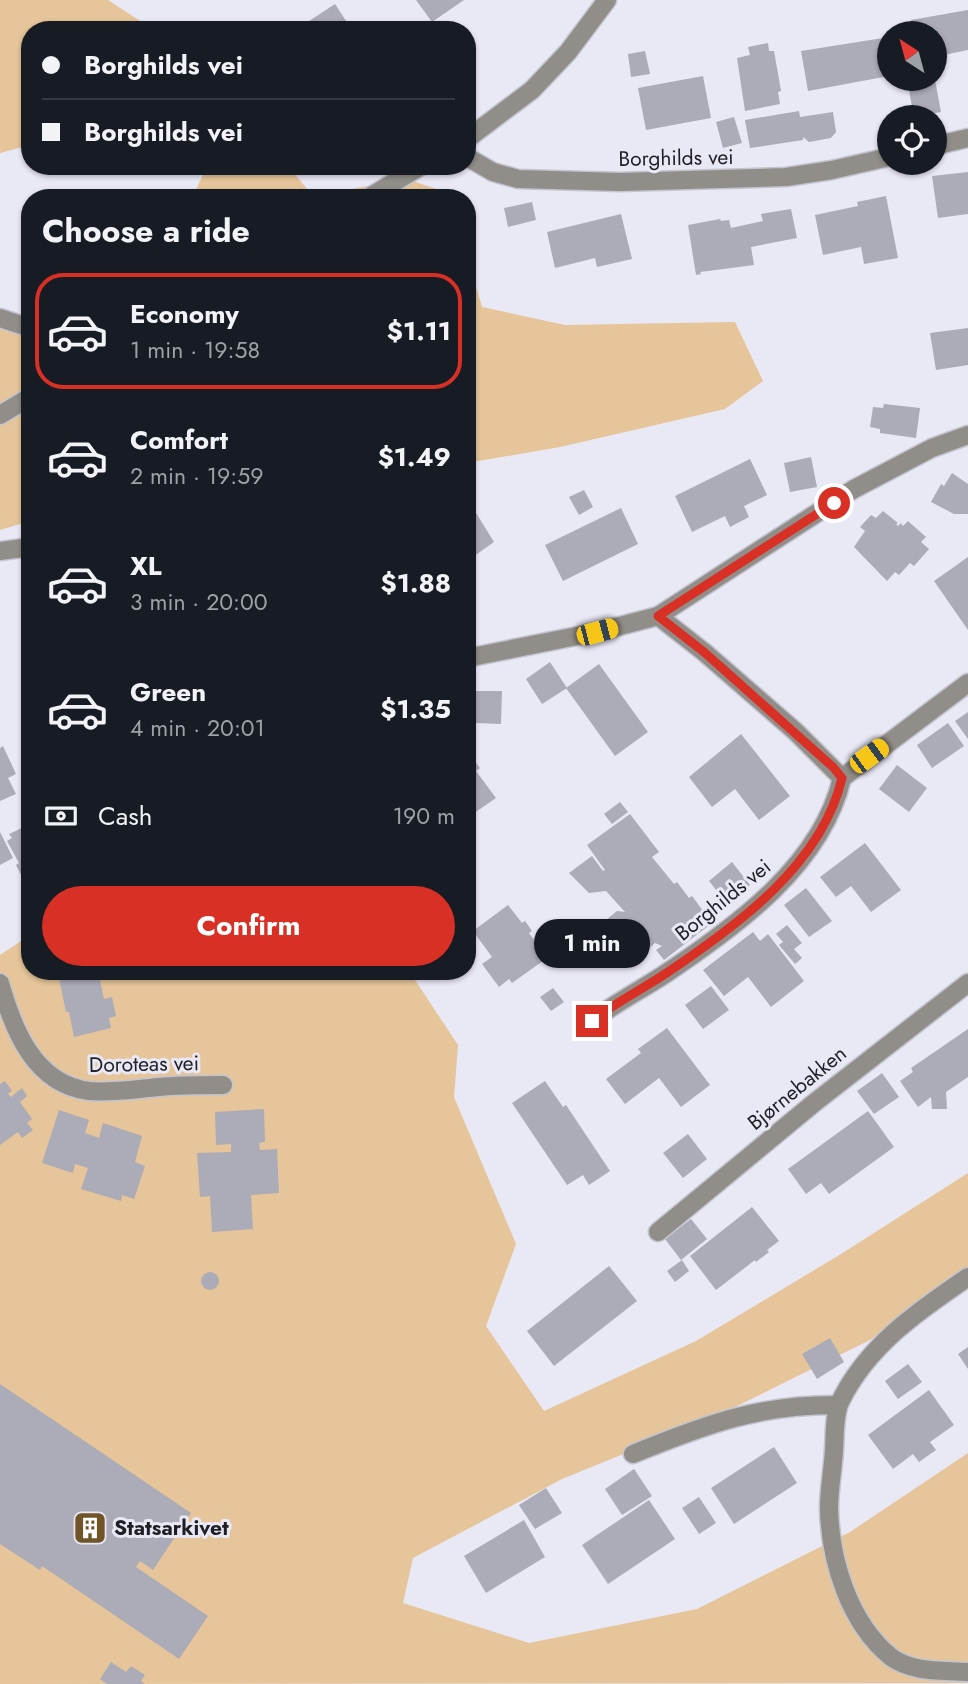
<!DOCTYPE html>
<html lang="en">
<head>
<meta charset="utf-8">
<style>
	body { margin:0; font-family:Jost,sans-serif; background:#20242c; color:#f1f3f6; height:100vh; display:flex; flex-direction:column; font-size:26px; white-space:nowrap }
	* { box-sizing:border-box; margin:0 }
	p { font-size:23px; color:#9ea1a6 }
	.icon { flex:none; width:38px; height:38px; fill:none; stroke:currentColor; stroke-width:2; stroke-linecap:round; stroke-linejoin:round }
	.map { position:relative; flex:1; overflow:hidden }
	.sheet { position:absolute; left:21px; top:189px; width:455px; height:791px; display:flex; flex-direction:column; background:#171b24; border-radius:28px; box-shadow:0 2px 5px #0004 }
	.sheet>* { flex:none }
	.banner { position:absolute; left:21px; top:21px; width:455px; height:154px; border-radius:28px; box-shadow:0 2px 5px #0004; display:grid; align-content:center; height:154px; padding:0 21px; background:#171b24 }
	.needle { width:46px; rotate:324deg }
	.tools { position:absolute; left:877px; top:21px; display:grid; gap:14px }
	.tools a { display:grid; place-items:center; width:70px; height:70px; border-radius:50%; background:#171b24; box-shadow:0 2px 5px #0004; font-size:35px }
	.end { position:absolute; width:32px; height:32px; margin:-16px; border:9px solid #d93025; background:#fff; box-shadow:0 0 0 4px #fff }
	.from { border-radius:50% }
	.bubble { position:absolute; height:49px; border-radius:24px; background:#171b24; box-shadow:0 2px 5px #0004; font-size:23px; font-weight:700; line-height:49px; text-align:center }
	.car { position:absolute; width:21px; height:42px; margin:-21px -10px; border-radius:9px; box-shadow:0 0 5px 2px #0007; background:linear-gradient(#f5c518 24%,#345 0 40%,#f5c518 0 76%,#345 0 86%,#f5c518 0) }
	.banner b { display:flex; align-items:center; gap:24px; height:66px; font-size:26px }
	.banner b+b { border-top:2px solid #363941 }
	.banner i { width:18px; height:18px; background:#f1f3f6 }
	ul { padding:0; list-style:none }
	li { display:flex; align-items:center; gap:21px; height:116px; margin:0 14px 10px; padding:0 7px; border:4px solid transparent; border-radius:28px }
	li div { flex:1 }
	li b { display:block; font-size:26px }
	li em { font-style:normal; font-weight:700 }
	li.on { border-color:#d93025 }
	li>.icon { width:63px; height:63px; stroke-width:1.5 }
	h2 { padding:0 21px; font-size:32px; line-height:84px }
	.pay { display:flex; align-items:center; gap:18px; height:77px; padding:0 21px; font-size:26px }
	.pay p { margin-inline-start:auto }
	.primary-button { display:flex; gap:14px; margin-top:auto; padding:14px 21px }
	.primary-button a { flex:1; height:80px; border-radius:42px; background:#d93025; color:#fff; font-size:28px; font-weight:700; line-height:80px; text-align:center }
	.map>svg:first-child { display:block }
	.green { fill:#e5c599 }
	.building { fill:#acabb8 }
	.lines { fill:none; stroke-linecap:round; stroke-linejoin:round }
	.minor-casing { stroke:#c4c4cf; stroke-width:21 }
	.minor { stroke:#918e89; stroke-width:18 }
	.route { stroke:#d93025; stroke-width:9 }
	.labels { text-anchor:middle; stroke-width:6; stroke-linejoin:round; paint-order:stroke }
	.street-label { font-size:21px; fill:#1e1e23; stroke:#e9e8f5 }
	.poi-label { font-size:21px; font-weight:bold; fill:#1e1e23; stroke:#e9e8f5; text-anchor:start }
</style>
</head>
<body>
<div class="map">
<svg width="968" height="1684" viewBox="0 0 968 1684">
	<rect width="100%" height="100%" fill="#e9e8f5"/>
	<g class="green">
		<path d="M0,0H108L154,30H30V145L0,153Z"/>
		<path d="M207,166H288L313,196L407,179L451,194L452,198H192Z"/>
		<path d="M467,255L482,307L565,325L735,322L763,381L725,409L560,447L467,463Z"/>
		<path d="M30,317V521L0,530V318Z"/>
		<path d="M30,935V971H409L458,1045L454,1097L516,1244L486,1326L544,1411L696,1341L841,1254L968,1173V1281L868,1341L719,1415L562,1479L413,1558L403,1603L529,1643L697,1609L850,1532L968,1453V1683L0,1684V955Z"/>
	</g>
	<g class="building">
		<path d="M416,0H464L432,22Z"/>
		<path d="M335,4L352,30H306L303,25Z"/>
		<path d="M968,10V50L934,57V33H913L911,20Z"/>
		<path d="M883,38L889,76L808,91L801,51Z"/>
		<path d="M768,43L769,51H774L781,91L778,92L780,104L745,111L737,58L750,55L748,47Z"/>
		<path d="M645,51L650,74L631,77L628,54Z"/>
		<path d="M703,76L711,118L646,130L638,88Z"/>
		<path d="M935,80L941,112L914,117L908,85Z"/>
		<path d="M799,111L800,117L833,112L836,132L831,138L809,142L803,137V140L750,148L745,120Z"/>
		<path d="M734,117L742,143L723,148L716,122Z"/>
		<path d="M968,172V214L938,218L932,176Z"/>
		<path d="M886,196L898,258L864,264L861,247L823,255L815,215L858,206L857,202Z"/>
		<path d="M532,202L536,220L508,227L504,208Z"/>
		<path d="M791,209L797,238L751,247L754,265L700,272L701,274L696,275L688,225L720,219L721,221L729,220L731,228L763,221L761,214Z"/>
		<path d="M621,214L632,259L597,267L595,258L555,268L547,232Z"/>
		<path d="M968,328V365L936,370L930,333Z"/>
		<path d="M884,404L920,408L916,438L880,433V429L870,427L873,407L883,408Z"/>
		<path d="M811,457L817,487L790,492L784,463Z"/>
		<path d="M750,459L767,495L744,506L749,517L730,527L725,516L692,532L675,496Z"/>
		<path d="M952,473L968,484V514H954L931,502L941,484L944,486Z"/>
		<path d="M584,490L593,507L579,515L569,497Z"/>
		<path d="M473,508L494,542L470,559L467,558V511Z"/>
		<path d="M621,508L638,544L563,581L545,545Z"/>
		<path d="M883,511L898,523L896,524L898,526L901,523L903,526L908,521L926,537L921,542L929,549L914,566L910,563L899,575L895,572L887,581L854,547L865,531L860,527L871,515L876,518Z"/>
		<path d="M968,557V630L934,581Z"/>
		<path d="M550,662L567,688L542,704L526,679Z"/>
		<path d="M599,664L648,732L615,756L566,688Z"/>
		<path d="M476,691H502L501,724L475,723Z"/>
		<path d="M968,712V739L955,721Z"/>
		<path d="M948,723L964,746L932,768L917,745Z"/>
		<path d="M741,734L790,796L759,820L735,789L712,807L689,777Z"/>
		<path d="M3,746L16,774L8,778L16,794L0,801V748Z"/>
		<path d="M467,751L480,768L476,771L496,798L467,818Z"/>
		<path d="M897,765L927,788L909,812L879,789Z"/>
		<path d="M620,802L628,812L612,824L604,814Z"/>
		<path d="M630,814L659,852L652,857L674,884L677,882L689,898L692,896L712,923L664,960L656,950L662,946L655,943L637,959L606,920L617,911L625,912L606,891L589,893L569,873L592,856L603,871L605,870L587,845Z"/>
		<path d="M22,828L24,832L30,829V884L26,885L16,865L19,863L7,841L12,838L9,834Z"/>
		<path d="M0,832L13,858L0,865Z"/>
		<path d="M865,843L901,890L871,912L851,886L836,897L820,877Z"/>
		<path d="M732,862L750,885L727,904L709,881Z"/>
		<path d="M806,888L832,921L809,937L784,905Z"/>
		<path d="M508,905L522,923L525,921L532,931L529,933L547,958L512,983L509,979L499,987L482,964L492,957L473,931Z"/>
		<path d="M787,925L802,943L794,949L802,958L795,964L779,945L783,942L776,934Z"/>
		<path d="M753,932L760,941L768,934L804,981L771,1007L748,977L724,996L703,970Z"/>
		<path d="M59,971H98L104,999L112,997L116,1016L109,1018L111,1028L74,1037L69,1012H66L58,974Z"/>
		<path d="M711,986L729,1010L703,1029L685,1005Z"/>
		<path d="M553,988L564,1002L551,1011L540,997Z"/>
		<path d="M667,1028L710,1085L681,1107L659,1078L625,1104L606,1079L641,1053L638,1049Z"/>
		<path d="M968,1029V1077L946,1092L947,1109H932L931,1097L918,1107L900,1081L913,1072L911,1068Z"/>
		<path d="M882,1073L899,1097L874,1114L857,1091Z"/>
		<path d="M5,1081L12,1091L8,1094L11,1097L22,1088L27,1096L20,1102L32,1119L27,1123L33,1130L22,1138L18,1132L0,1145V1084Z"/>
		<path d="M545,1081L563,1107L566,1105L610,1171L589,1185L583,1175L567,1185L512,1103Z"/>
		<path d="M264,1109L265,1142L259,1143L260,1150L277,1149L279,1193L251,1195L253,1229L212,1232L210,1196L200,1197L197,1153L231,1152V1144L216,1145L215,1112Z"/>
		<path d="M59,1110L89,1120L85,1133L99,1138L103,1123L142,1136L135,1162L145,1166L134,1199L122,1195L121,1201L81,1189L88,1168L75,1164L73,1173L42,1163Z"/>
		<path d="M868,1111L894,1147L829,1194L821,1183L806,1194L788,1169Z"/>
		<path d="M688,1134L707,1159L683,1178L663,1153Z"/>
		<path d="M752,1207L779,1241L767,1250L769,1252L756,1262L755,1260L716,1290L690,1256Z"/>
		<path d="M691,1219L707,1239L681,1260L665,1239Z"/>
		<path d="M682,1260L689,1271L675,1282L667,1271Z"/>
		<path d="M609,1266L637,1301L554,1366L527,1331Z"/>
		<circle cx="210" cy="1281" r="9"/>
		<path d="M830,1338L844,1362L817,1379L802,1354Z"/>
		<path d="M968,1347V1369L958,1354Z"/>
		<path d="M908,1364L922,1382L898,1399L885,1381Z"/>
		<path d="M0,1384L191,1513L153,1570L140,1561L136,1567L208,1616L179,1659L42,1566L40,1570L0,1544Z"/>
		<path d="M929,1390L954,1425L930,1442L936,1450L919,1462L913,1454L893,1469L868,1435Z"/>
		<path d="M774,1447L797,1483L734,1524L711,1488Z"/>
		<path d="M634,1469L652,1496L622,1515L605,1489Z"/>
		<path d="M546,1488L562,1513L535,1529L519,1505Z"/>
		<path d="M699,1497L716,1523L699,1534L682,1508Z"/>
		<path d="M649,1500L675,1539L608,1584L582,1545Z"/>
		<path d="M524,1520L545,1557L486,1593L464,1556Z"/>
		<path d="M111,1662L126,1672L131,1666L145,1675L141,1681L145,1684H107L100,1679Z"/>
	</g>
	<g class="lines">
		<defs>
			<g id="minor">
				<path d="M467,139L532,90L568,52L607,0"/>
				<path d="M934,146L968,138"/>
				<path d="M467,157L493,172L518,179L620,182L786,177L832,170L889,157"/>
				<path d="M368,198L421,166"/>
				<path d="M0,318L30,328"/>
				<path d="M0,415L30,397"/>
				<path d="M0,551L30,547"/>
				<path d="M467,658L597,632L658,616L854,489L932,448L968,435"/>
				<path d="M842,778L968,683"/>
				<path d="M0,983C13,1029 34,1084 89,1091C112,1093 136,1089 159,1087C180,1085 202,1085 223,1085"/>
				<path d="M592,1021C616,1002 643,989 668,972C738,925 822,864 842,778L796,732L704,652L658,616"/>
				<path d="M658,1232L814,1103L968,983"/>
				<path d="M968,1277C918,1311 867,1346 840,1402C834,1415 835,1436 834,1450C833,1469 829,1489 829,1508C830,1560 849,1623 891,1657C913,1673 942,1670 968,1672"/>
				<path d="M633,1454C704,1425 760,1404 838,1405"/>
			</g>
		</defs>
		<use href="#minor" class="minor-casing"/>
		<use href="#minor" class="minor"/>
	</g>
	<g class="lines">
		<path class="route" d="M592,1021C616,1002 643,989 668,972C738,925 822,864 842,778L833,767L704,652L658,616L834,503"/>
	</g>
	<defs>
		<symbol id="building-square" viewBox="-11 -11 22 22"><rect x="-9" y="-9" width="18" height="18" rx="4" fill="#715428" stroke="#e9e8f5"/><path d="M-4-6H4V6H1V3H-1V6H-4ZM-2.5-4.3h1.7v1.8h-1.7ZM.8-4.3h1.7v1.8H.8ZM-2.5-1h1.7V.8h-1.7ZM.8-1h1.7V.8H.8Z" fill="#fff"/></symbol>
	</defs>
	<g fill-rule="evenodd">
		<use href="#building-square" x="71" y="1509" width="38" height="38"/>
	</g>
	<g class="labels">
		<g class="street-label">
			<text transform="translate(676 158) rotate(-1)" y="7">Borghilds vei</text>
			<text transform="translate(723 900) rotate(-39)" y="7">Borghilds vei</text>
			<text transform="translate(144 1064) rotate(-1)" y="7">Doroteas vei</text>
			<text transform="translate(797 1088) rotate(-39)" y="7">Bjørnebakken</text>
		</g>
		<g class="poi-label">
			<text x="114" y="1535">Statsarkivet</text>
		</g>
	</g>
</svg>
<div class="tools">
<a><svg class="needle" viewBox="-14 -14 28 28"><path d="M0-13l5 13h-10z" fill="#e53935"/><path d="M0 13l5-13h-10z" fill="#9ea1a6"/></svg></a>
<a><svg class="icon" aria-label="locate" viewBox="0 0 24 24"><circle cx="12" cy="12" r="6"/><path d="M12 2v4M12 18v4M2 12h4M18 12h4"/></svg></a>
</div>
<i class="end from" style="left:834px;top:503px"></i>
<i class="end" style="left:592px;top:1021px"></i>
<div class="bubble" style="left:534px;top:919px;width:116px">1 min</div>
<i class="car" style="left:597px;top:632px;rotate:75deg"></i>
<i class="car" style="left:869px;top:756px;rotate:54deg"></i>
<div class="banner">
<b><i class="from"></i>Borghilds vei</b>
<b><i></i>Borghilds vei</b>
</div>
<section class="sheet">
<h2>Choose a ride</h2>
<ul>
<li class="on"><svg class="icon" aria-label="car" viewBox="0 0 24 24"><path d="M5 17H2v-5l4-1 3-4h7l3 4 3 1v5h-3M9 17h6M6 11h13"/><circle cx="7" cy="17" r="2"/><circle cx="17" cy="17" r="2"/></svg><div><b>Economy</b><p>1 min · 19:58</p></div><em>$1.11</em></li>
<li><svg class="icon" aria-label="car" viewBox="0 0 24 24"><path d="M5 17H2v-5l4-1 3-4h7l3 4 3 1v5h-3M9 17h6M6 11h13"/><circle cx="7" cy="17" r="2"/><circle cx="17" cy="17" r="2"/></svg><div><b>Comfort</b><p>2 min · 19:59</p></div><em>$1.49</em></li>
<li><svg class="icon" aria-label="car" viewBox="0 0 24 24"><path d="M5 17H2v-5l4-1 3-4h7l3 4 3 1v5h-3M9 17h6M6 11h13"/><circle cx="7" cy="17" r="2"/><circle cx="17" cy="17" r="2"/></svg><div><b>XL</b><p>3 min · 20:00</p></div><em>$1.88</em></li>
<li><svg class="icon" aria-label="car" viewBox="0 0 24 24"><path d="M5 17H2v-5l4-1 3-4h7l3 4 3 1v5h-3M9 17h6M6 11h13"/><circle cx="7" cy="17" r="2"/><circle cx="17" cy="17" r="2"/></svg><div><b>Green</b><p>4 min · 20:01</p></div><em>$1.35</em></li>
</ul>
<div class="pay"><svg class="icon" aria-label="cash" viewBox="0 0 24 24"><path d="M3 7h18v10H3z"/><circle cx="12" cy="12" r="2"/></svg>Cash<p>190 m</p></div>
<div class="primary-button"><a>Confirm</a></div>
</section>
</div>
</body>
</html>
